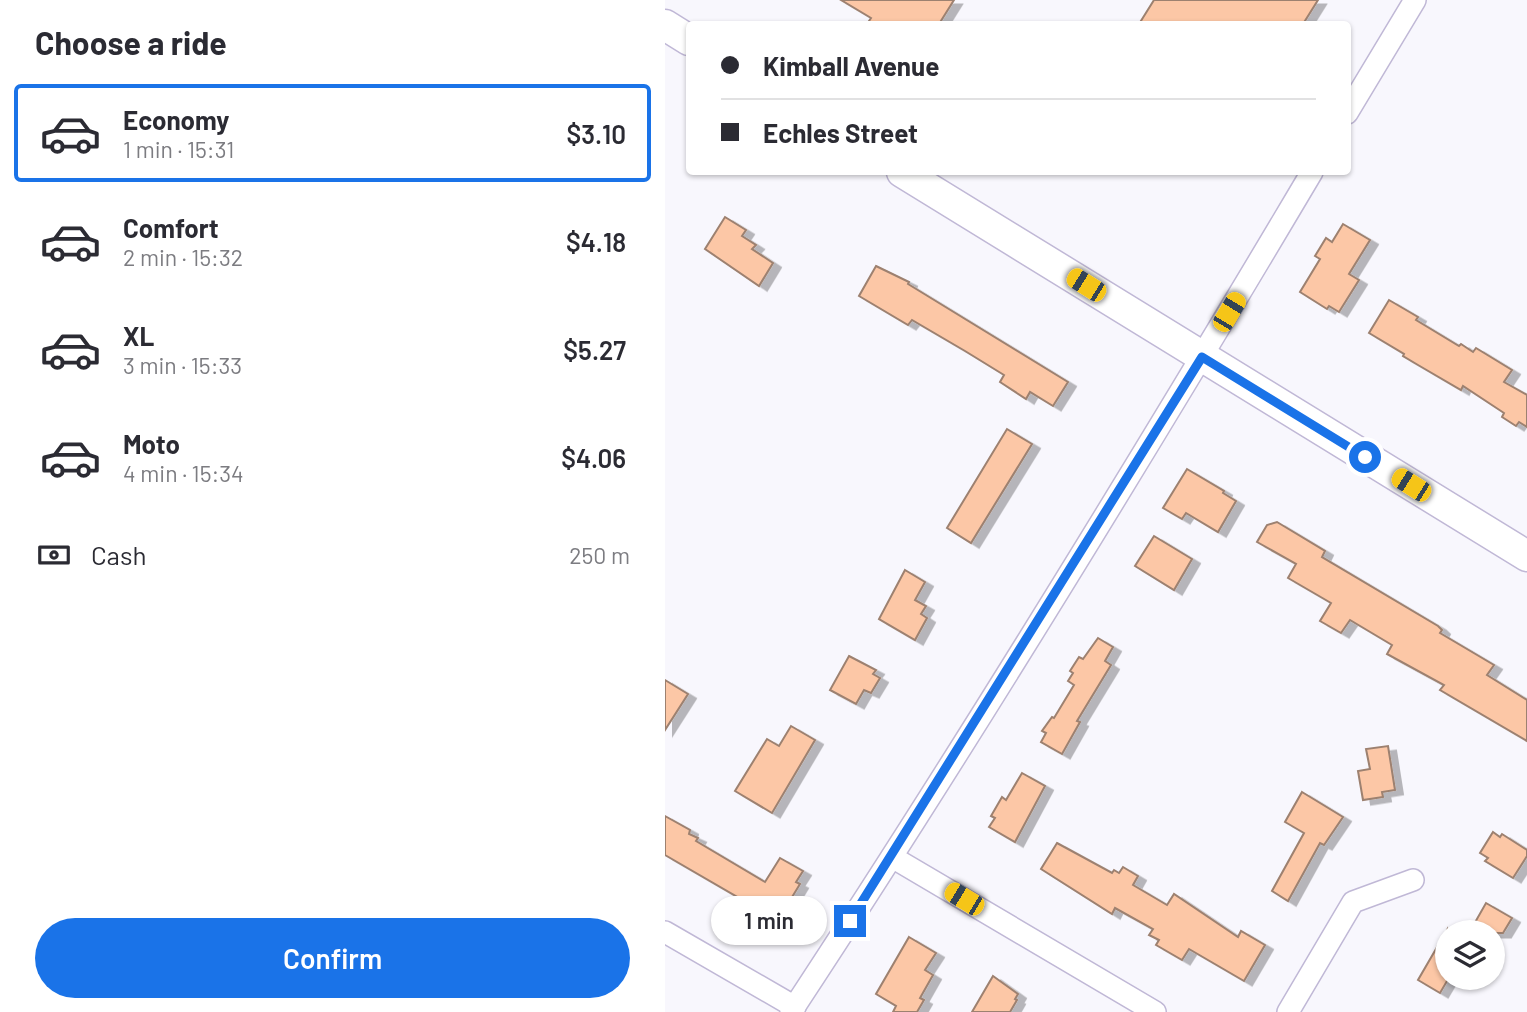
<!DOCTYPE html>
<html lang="en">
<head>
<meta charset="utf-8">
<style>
	body { margin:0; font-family:Barlow,sans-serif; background:#f2f2f3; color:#2b2b33; height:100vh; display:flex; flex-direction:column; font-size:26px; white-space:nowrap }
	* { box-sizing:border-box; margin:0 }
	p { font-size:23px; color:#7c7c81 }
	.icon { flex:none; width:38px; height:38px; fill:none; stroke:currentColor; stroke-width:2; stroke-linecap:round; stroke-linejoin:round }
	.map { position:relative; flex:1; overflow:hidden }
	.drawer { display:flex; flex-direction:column; background:#fff; width:665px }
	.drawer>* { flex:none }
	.top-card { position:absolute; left:21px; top:21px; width:665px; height:154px; border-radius:7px; box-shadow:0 2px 5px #0004; display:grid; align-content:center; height:154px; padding:0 35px; background:#fff }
	.buttons { position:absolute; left:770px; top:920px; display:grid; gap:14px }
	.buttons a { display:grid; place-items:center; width:70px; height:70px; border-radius:50%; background:#fff; box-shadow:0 2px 5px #0004; font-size:35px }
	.end { position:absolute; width:32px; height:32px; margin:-16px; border:9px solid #1a73e8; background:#fff; box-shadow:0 0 0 4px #fff }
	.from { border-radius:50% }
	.bubble { position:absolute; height:49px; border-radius:24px; background:#fff; box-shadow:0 2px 5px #0004; font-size:23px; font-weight:600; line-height:49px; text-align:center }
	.car { position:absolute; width:21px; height:42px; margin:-21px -10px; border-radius:9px; box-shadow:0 0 5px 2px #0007; background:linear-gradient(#f5c518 24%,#345 0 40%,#f5c518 0 76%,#345 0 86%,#f5c518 0) }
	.top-card b { display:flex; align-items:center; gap:24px; height:66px; font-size:26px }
	.top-card b+b { border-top:2px solid #e1e1e2 }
	.top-card i { width:18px; height:18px; background:#2b2b33 }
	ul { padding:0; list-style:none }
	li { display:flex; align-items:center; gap:21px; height:98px; margin:0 14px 10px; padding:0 21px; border:4px solid transparent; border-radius:7px }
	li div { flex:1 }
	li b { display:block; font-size:26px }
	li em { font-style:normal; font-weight:600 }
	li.active { border-color:#1a73e8 }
	li>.icon { width:63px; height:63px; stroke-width:1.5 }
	h2 { padding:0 35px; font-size:32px; line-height:84px }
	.pay { display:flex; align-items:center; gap:18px; height:77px; padding:0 35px; font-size:26px }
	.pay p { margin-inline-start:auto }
	.button { display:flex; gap:14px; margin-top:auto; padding:14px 35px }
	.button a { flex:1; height:80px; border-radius:42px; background:#1a73e8; color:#fff; font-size:28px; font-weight:600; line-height:80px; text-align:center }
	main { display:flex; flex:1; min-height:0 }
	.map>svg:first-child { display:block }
	.building { fill:#fcc7a6; stroke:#9d8170; stroke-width:2; filter:url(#shadow) }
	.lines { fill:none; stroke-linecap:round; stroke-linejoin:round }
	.street-casing { stroke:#c0b8d6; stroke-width:24 }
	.secondary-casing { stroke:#c0b8d6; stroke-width:33 }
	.street { stroke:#fff; stroke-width:21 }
	.secondary { stroke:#fff; stroke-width:30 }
	.route { stroke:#1a73e8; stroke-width:9 }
</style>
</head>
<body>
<main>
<section class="drawer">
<h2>Choose a ride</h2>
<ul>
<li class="active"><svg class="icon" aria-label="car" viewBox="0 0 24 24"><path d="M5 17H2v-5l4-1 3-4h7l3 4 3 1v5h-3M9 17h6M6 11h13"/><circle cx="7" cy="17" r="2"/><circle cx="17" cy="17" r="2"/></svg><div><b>Economy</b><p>1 min · 15:31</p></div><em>$3.10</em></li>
<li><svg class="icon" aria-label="car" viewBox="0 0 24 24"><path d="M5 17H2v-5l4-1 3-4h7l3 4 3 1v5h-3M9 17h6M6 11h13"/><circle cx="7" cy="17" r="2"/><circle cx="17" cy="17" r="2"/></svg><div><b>Comfort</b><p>2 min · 15:32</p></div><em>$4.18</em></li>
<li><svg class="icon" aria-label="car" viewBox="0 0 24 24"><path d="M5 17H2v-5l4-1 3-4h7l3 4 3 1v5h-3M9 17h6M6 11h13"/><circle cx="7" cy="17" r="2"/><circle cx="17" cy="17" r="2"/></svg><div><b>XL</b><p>3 min · 15:33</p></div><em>$5.27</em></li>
<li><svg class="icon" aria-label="car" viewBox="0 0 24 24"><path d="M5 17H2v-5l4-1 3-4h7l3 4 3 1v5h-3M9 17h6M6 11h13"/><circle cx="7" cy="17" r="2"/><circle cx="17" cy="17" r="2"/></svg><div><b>Moto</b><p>4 min · 15:34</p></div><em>$4.06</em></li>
</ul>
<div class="pay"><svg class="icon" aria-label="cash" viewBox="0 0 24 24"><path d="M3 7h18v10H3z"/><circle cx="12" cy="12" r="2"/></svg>Cash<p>250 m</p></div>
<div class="button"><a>Confirm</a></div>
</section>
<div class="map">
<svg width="862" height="1012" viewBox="0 0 862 1012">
	<defs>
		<filter id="shadow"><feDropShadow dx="8" dy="4.5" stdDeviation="0" flood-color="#0004"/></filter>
	</defs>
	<rect width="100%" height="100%" fill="#f8f7fd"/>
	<g class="building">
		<path d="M176,0H289L274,24H202L206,18Z"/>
		<path d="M489,0H653L638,24H474Z"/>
		<path d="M60,217L81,230L77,236L91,245L87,249L108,263L94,286L40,249Z"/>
		<path d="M678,224L705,240L684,274L694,280L674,312L664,306L662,309L635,292L655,259L650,256L661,238L667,242Z"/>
		<path d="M211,266L244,282L243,284L403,382L388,406L365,392L361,399L335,382L339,375L300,351L247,320L243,325L194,296Z"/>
		<path d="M724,300L753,317L751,320L794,346L796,344L808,352L811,348L847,370L839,382L862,395V427L854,422L851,426L837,417L839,413L798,386L796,390L753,365L738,356L739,354L704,333Z"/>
		<path d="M342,429L367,444L306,543L282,528Z"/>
		<path d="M522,469L559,491L558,493L571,501L553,532L521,513L517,519L498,508Z"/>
		<path d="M612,522L660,551L657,557L773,626L777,630L775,633L829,665L822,675L862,700V741L775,690L779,685L722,654L727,645L685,620L676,633L655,621L666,603L623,578L631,564L592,542L602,525Z"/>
		<path d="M489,536L527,559L509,590L470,566Z"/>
		<path d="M240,570L260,582L250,600L261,606L256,614L262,618L250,640L214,619Z"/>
		<path d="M433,638L448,647L440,661L446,665L412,721L415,722L397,754L376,742L381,733L377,731L387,717L389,718L409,685L403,681L408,673L405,671L414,657L418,659Z"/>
		<path d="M184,656L211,670L208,674L215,678L206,693L199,690L191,704L165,690Z"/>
		<path d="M0,680L23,694L0,730Z"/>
		<path d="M126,726L150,740L107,813L70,791L102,739L114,746Z"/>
		<path d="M723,746L730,790L717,792L718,797L698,800L693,771L705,769L701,749Z"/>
		<path d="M357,773L380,786L350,842L324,827L330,818L326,816L337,797L341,800Z"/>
		<path d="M637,792L678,817L659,845L655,843L623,901L607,891L639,833L620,822Z"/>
		<path d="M0,816L25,830L24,834L33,838L31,841L100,882L115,858L138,871L131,882L135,884L110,925L84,909L86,905L0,855Z"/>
		<path d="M828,832L835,837L837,834L862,850V856L848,878L820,861L823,858L815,853Z"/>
		<path d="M392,843L447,873L449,870L454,873L458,867L473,876L468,885L502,905L509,894L573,937L576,931L600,945L579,981L524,949L517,960L491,945L494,940L484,935L488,929L450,908L447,914L376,869Z"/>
		<path d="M821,903L847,918L838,933H804Z"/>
		<path d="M782,930V981L775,993L753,980Z"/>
		<path d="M244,937L271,953L260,970L268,975L255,998L259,1000L252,1012H228L231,1006L211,994Z"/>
		<path d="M328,976L353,994L350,999L352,1000L345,1012H307Z"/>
	</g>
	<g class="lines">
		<defs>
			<g id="street">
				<path d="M682,113L750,0"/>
				<path d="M227,857L490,1012"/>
				<path d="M0,932L130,1007"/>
				<path d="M126,1012C307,737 479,455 647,172"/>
				<path d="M623,1012L688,902L748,880"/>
			</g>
			<g id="secondary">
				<path d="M0,25L24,40"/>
				<path d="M237,172L862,556"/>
			</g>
		</defs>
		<use href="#street" class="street-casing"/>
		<use href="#secondary" class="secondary-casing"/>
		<use href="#street" class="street"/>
		<use href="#secondary" class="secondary"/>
	</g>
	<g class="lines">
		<path class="route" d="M185,921L537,357L700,457"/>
	</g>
</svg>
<div class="buttons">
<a><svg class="icon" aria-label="layers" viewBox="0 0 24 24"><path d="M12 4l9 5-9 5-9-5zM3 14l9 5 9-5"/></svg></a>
</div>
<i class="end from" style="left:700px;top:457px"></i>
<i class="end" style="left:185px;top:921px"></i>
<div class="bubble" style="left:46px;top:896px;width:116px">1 min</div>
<i class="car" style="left:421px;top:285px;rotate:302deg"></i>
<i class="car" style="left:564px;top:312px;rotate:31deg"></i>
<i class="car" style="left:746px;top:485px;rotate:302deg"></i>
<i class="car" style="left:299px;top:899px;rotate:301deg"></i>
<div class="top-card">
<b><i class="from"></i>Kimball Avenue</b>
<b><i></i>Echles Street</b>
</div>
</div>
</main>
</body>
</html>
